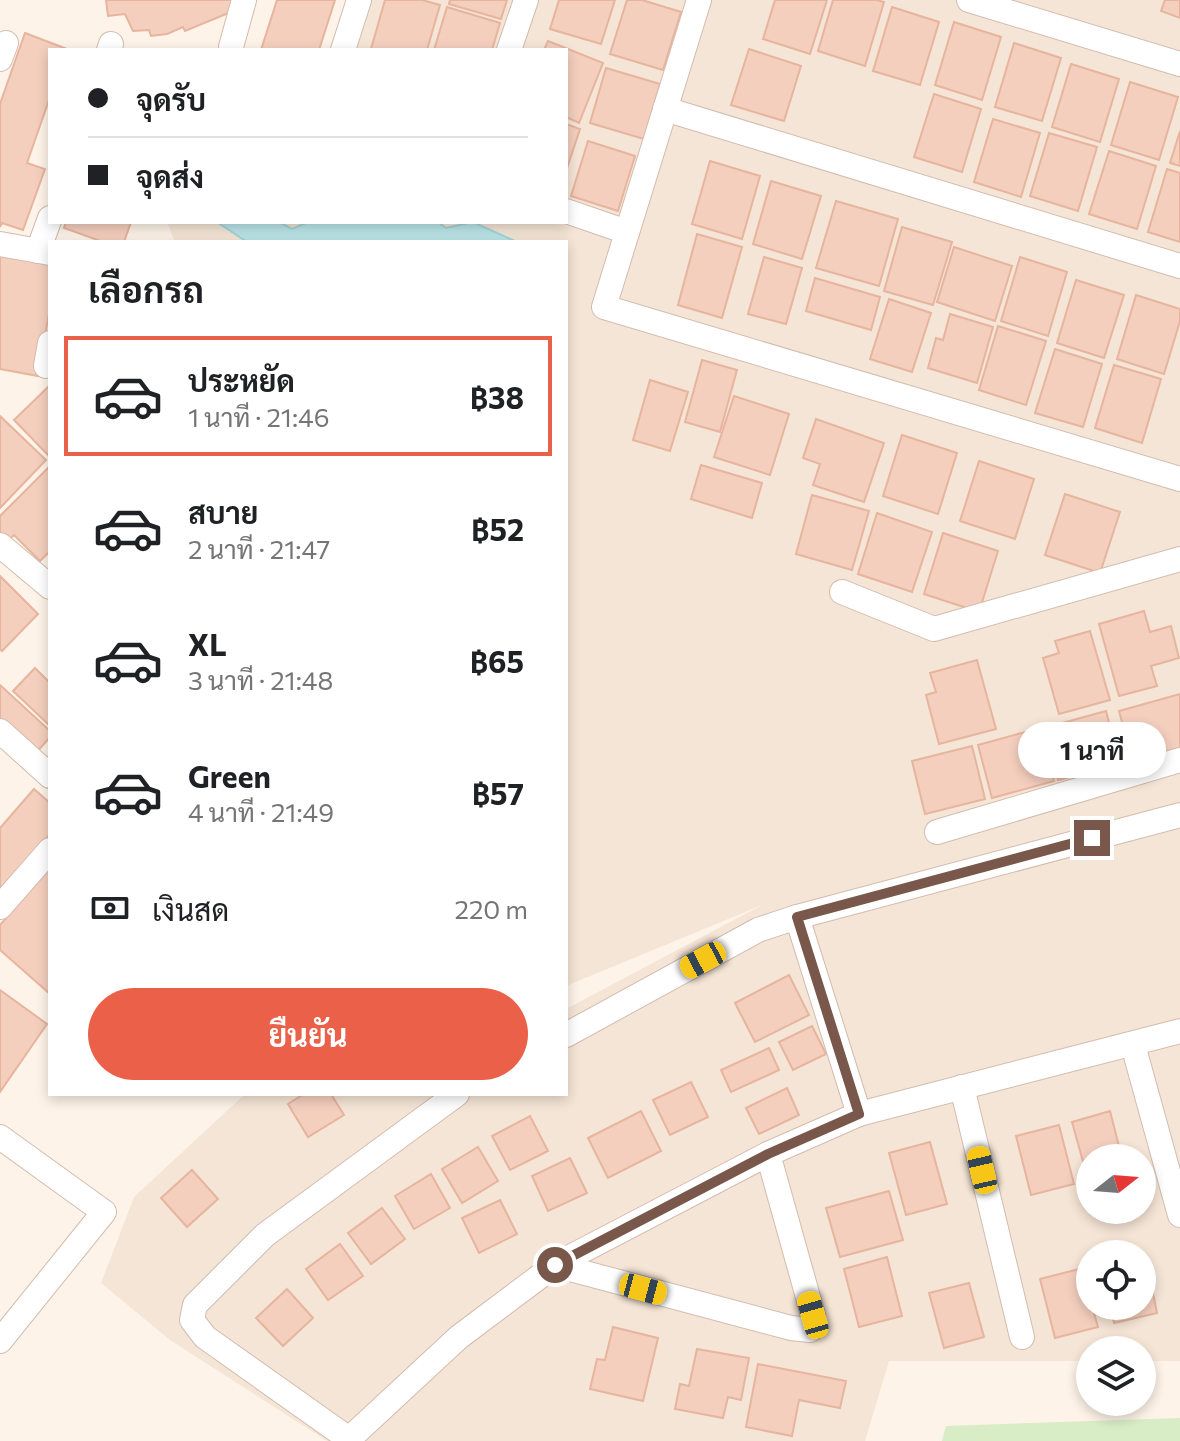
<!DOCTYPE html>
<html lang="th">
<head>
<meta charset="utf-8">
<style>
	body { margin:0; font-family:Commissioner,Sarabun,sans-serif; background:#f6f6f6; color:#202124; height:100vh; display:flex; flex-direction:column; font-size:30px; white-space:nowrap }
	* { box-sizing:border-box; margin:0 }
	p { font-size:26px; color:#757577 }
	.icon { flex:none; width:44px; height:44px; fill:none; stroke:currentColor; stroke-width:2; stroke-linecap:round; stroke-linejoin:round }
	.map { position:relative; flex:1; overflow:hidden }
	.details { position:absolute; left:48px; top:240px; width:520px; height:856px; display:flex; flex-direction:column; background:#fff; border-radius:0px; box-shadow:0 4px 12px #0003 }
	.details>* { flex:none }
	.top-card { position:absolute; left:48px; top:48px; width:520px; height:176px; border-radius:0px; box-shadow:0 4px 12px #0003; display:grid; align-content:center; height:176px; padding:0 40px; background:#fff }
	.needle { width:52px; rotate:73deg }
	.fabs { position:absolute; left:1076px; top:1144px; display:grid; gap:16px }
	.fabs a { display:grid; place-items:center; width:80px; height:80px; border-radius:50%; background:#fff; box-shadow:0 4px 12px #0003; font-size:40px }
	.end { position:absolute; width:36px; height:36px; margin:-18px; border:10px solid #79574a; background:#fff; box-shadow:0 0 0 4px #fff }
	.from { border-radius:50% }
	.bubble { position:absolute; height:56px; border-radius:28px; background:#fff; box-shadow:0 4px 12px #0003; font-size:26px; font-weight:700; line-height:56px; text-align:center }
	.car { position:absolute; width:24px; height:48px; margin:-24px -12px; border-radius:10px; box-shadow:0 0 6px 2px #0007; background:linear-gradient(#f5c518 24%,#345 0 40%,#f5c518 0 76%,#345 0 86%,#f5c518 0) }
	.top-card b { display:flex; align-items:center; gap:28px; height:76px; font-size:30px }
	.top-card b+b { border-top:2px solid #e0e0e0 }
	.top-card i { width:20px; height:20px; background:#202124 }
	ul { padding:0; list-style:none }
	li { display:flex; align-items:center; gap:24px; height:120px; margin:0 16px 12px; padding:0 24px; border:4px solid transparent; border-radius:0px }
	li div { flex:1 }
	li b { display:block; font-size:30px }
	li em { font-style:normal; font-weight:700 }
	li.selected { border-color:#eb6049 }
	li>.icon { width:72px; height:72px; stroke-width:1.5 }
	h2 { padding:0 40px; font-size:36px; line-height:96px }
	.pay { display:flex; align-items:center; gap:20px; height:88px; padding:0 40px; font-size:30px }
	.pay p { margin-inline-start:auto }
	.cta { display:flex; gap:16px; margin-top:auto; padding:16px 40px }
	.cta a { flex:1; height:92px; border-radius:48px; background:#eb6049; color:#fff; font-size:32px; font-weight:700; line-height:92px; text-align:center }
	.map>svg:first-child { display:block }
	.residential { fill:#f5e5d6; fill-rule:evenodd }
	.green { fill:#d8ecc5 }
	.water { fill:#bbe5e8; stroke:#a1d6da; stroke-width:2 }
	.building { fill:#f4cfbe; stroke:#e7b49e; stroke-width:2 }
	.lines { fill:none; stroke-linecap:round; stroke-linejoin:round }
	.street-casing { stroke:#d3bcaf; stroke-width:26 }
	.street { stroke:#fff; stroke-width:24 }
	.route { stroke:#79574a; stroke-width:10 }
</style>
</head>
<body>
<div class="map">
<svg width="1180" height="1441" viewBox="0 0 1180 1441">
	<rect width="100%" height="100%" fill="#fdf3e8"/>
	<path class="residential" d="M349,0H1180V1361H1142V1350H1090V1361H889L865,1441H327L170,1340L101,1283L134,1197L245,1094H566V1009L762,905L566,986V242H175L167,222H566V50H334ZM1090,1158H1142V1210H1090ZM1090,1254H1142V1306H1090Z"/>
	<path class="green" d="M1180,1418V1441H942L946,1426Z"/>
	<path class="water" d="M217,222H279L292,229L308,222H438L446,228L473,222L517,242H247Z"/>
	<g class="building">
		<path d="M106,0H237L238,9L185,31L183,27L167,34L151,36L149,30L133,31L125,14L108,16Z"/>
		<path d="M277,0H335L319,50H261Z"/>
		<path d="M385,0H422L440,5L427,50L371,49Z"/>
		<path d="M450,0H507L501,19L449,4Z"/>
		<path d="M559,0H615L601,44L550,29Z"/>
		<path d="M627,0H642L681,12L663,70L610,54Z"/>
		<path d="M775,0H827L810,54L763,39Z"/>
		<path d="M833,0H877L884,2L865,66L818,51Z"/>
		<path d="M1165,0H1180V18L1161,11Z"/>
		<path d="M447,7L500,23L492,50H434Z"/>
		<path d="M892,7L939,22L920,85L873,71Z"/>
		<path d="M954,22L1001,37L982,100L935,85Z"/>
		<path d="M25,33L67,49L50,50V97L27,163L45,169L23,230L2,223L0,227V104Z"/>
		<path d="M548,41L603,63L579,123L566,117V50H544Z"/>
		<path d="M1014,43L1061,58L1042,121L995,107Z"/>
		<path d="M749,49L801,66L784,121L731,105Z"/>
		<path d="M1071,64L1119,79L1100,142L1052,127Z"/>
		<path d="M606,68L660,84L644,139L590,123Z"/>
		<path d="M1130,82L1178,97L1159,160L1111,145Z"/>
		<path d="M934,94L981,109L962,172L914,157Z"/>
		<path d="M993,119L1040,133L1021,197L974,182Z"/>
		<path d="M566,124L580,129L566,171Z"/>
		<path d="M1180,131V166L1170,163Z"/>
		<path d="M1049,133L1097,147L1078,211L1030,196Z"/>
		<path d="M588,141L635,156L618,211L571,196Z"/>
		<path d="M1109,151L1156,166L1137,229L1089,214Z"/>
		<path d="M710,161L760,176L742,239L692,224Z"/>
		<path d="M1167,169L1180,173V242L1148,232Z"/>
		<path d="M771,181L821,196L802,259L753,244Z"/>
		<path d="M836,201L898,219L879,286L816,268Z"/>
		<path d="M66,222H131L124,242H103L64,228Z"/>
		<path d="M902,227L952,242L933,305L884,291Z"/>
		<path d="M697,234L742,247L722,318L678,305Z"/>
		<path d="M954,247L1012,266L995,321L937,302Z"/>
		<path d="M0,253L50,262V308L38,376L0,369Z"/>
		<path d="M764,257L802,268L786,324L748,314Z"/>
		<path d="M1020,257L1067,272L1048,336L1001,321Z"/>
		<path d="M815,278L880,297L871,330L806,311Z"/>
		<path d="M1076,280L1124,295L1104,358L1057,343Z"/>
		<path d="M1136,295L1180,309V321L1164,374L1117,359Z"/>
		<path d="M889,299L931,313L912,372L870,359Z"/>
		<path d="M950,314L993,327L977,383L928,368L936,338L943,340Z"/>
		<path d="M998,326L1046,341L1026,405L979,390Z"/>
		<path d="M1055,349L1102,364L1083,427L1035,413Z"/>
		<path d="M702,360L737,370L720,432L685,422Z"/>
		<path d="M1114,365L1161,379L1142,443L1095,428Z"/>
		<path d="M650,380L688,392L670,451L633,440Z"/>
		<path d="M50,385V457L14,420Z"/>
		<path d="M734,396L789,414L770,475L714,457Z"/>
		<path d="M0,416L46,460L0,508Z"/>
		<path d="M816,419L884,443L864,502L813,485L820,464L803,458Z"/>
		<path d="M902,435L957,453L938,514L883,496Z"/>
		<path d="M979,461L1034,479L1015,539L960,521Z"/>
		<path d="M701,465L762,483L752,518L691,499Z"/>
		<path d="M50,466V551L40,561L14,535L5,543L0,538V516Z"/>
		<path d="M1065,494L1120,512L1100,573L1045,555Z"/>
		<path d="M812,495L869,511L852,570L796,554Z"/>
		<path d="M877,513L932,532L912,592L858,574Z"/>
		<path d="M943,533L998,551L979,612L924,594Z"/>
		<path d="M0,576L38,614L2,651L0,649Z"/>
		<path d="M1144,611L1150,632L1171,626L1179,658L1151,666L1157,686L1119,696L1099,624Z"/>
		<path d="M1090,631L1110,700L1059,714L1043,658L1059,653L1055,641Z"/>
		<path d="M977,660L996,729L939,744L926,695L936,692L930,673Z"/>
		<path d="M35,668L50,683V726L13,691Z"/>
		<path d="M0,685L50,731V737L35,754L0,723Z"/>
		<path d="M1180,694V750L1133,763L1119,711Z"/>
		<path d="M1106,711L1120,764L1058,780L1044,728Z"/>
		<path d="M1040,728L1054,781L992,798L978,745Z"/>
		<path d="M972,746L985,799L925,814L912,761Z"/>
		<path d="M34,789L50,803V834L0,890V828Z"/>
		<path d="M50,868V994L0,950V925Z"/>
		<path d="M789,975L809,1015L755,1042L735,1003Z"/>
		<path d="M0,990L47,1024L0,1092Z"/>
		<path d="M812,1026L826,1054L793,1070L779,1042Z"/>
		<path d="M769,1048L779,1070L731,1092L721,1070Z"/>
		<path d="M691,1082L708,1117L670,1135L653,1100Z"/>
		<path d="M787,1088L799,1115L759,1134L746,1108Z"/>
		<path d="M304,1094H331L344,1115L308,1137L288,1104Z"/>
		<path d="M641,1111L661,1151L608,1178L588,1138Z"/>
		<path d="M1110,1111L1122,1158H1090V1175L1087,1176L1072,1122Z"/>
		<path d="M530,1116L548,1151L510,1170L492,1136Z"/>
		<path d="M1059,1125L1074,1184L1031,1195L1016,1136Z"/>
		<path d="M930,1142L947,1204L906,1215L889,1153Z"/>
		<path d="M478,1147L498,1181L462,1203L442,1169Z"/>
		<path d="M570,1158L587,1193L548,1211L532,1176Z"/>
		<path d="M192,1170L218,1199L187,1227L161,1198Z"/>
		<path d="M431,1174L450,1208L414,1229L395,1196Z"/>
		<path d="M889,1191L903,1240L840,1257L826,1208Z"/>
		<path d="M500,1200L517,1234L479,1253L462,1218Z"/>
		<path d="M382,1208L405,1239L371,1264L348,1233Z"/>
		<path d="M340,1244L363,1276L328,1300L306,1269Z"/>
		<path d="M887,1257L902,1316L859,1327L844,1269Z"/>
		<path d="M1147,1263L1157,1313L1114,1323L1110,1306H1142V1264Z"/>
		<path d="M1083,1268L1090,1306H1092L1098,1327L1055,1338L1040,1279Z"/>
		<path d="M969,1283L984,1337L944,1348L929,1293Z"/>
		<path d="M287,1289L313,1318L283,1346L256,1318Z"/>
		<path d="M613,1327L658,1338L643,1401L590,1389L597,1359L605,1360Z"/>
		<path d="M697,1349L749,1358L741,1400L728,1397L723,1418L675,1409L680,1384L689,1386Z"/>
		<path d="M758,1364L846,1381L840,1408L799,1400L792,1436L746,1427Z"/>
	</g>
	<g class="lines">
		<defs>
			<g id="street">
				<path d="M699,0L604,307L1180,479"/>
				<path d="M969,0L1180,64"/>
				<path d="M231,47L244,0"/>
				<path d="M109,50L111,44"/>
				<path d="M343,50L359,0"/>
				<path d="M509,50L526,0"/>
				<path d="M0,59L6,43"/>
				<path d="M665,109L1180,266"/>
				<path d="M566,211L627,232"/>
				<path d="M0,244L50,253"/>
				<path d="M38,251L50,218"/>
				<path d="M46,366L50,343"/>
				<path d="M0,545L50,587"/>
				<path d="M842,592L934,629L1180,559"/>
				<path d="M0,731L50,776"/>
				<path d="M937,832L1180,760"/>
				<path d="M0,907L50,850"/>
				<path d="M797,917L859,1114"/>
				<path d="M566,1035L758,930L797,917L1180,815"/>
				<path d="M1133,1045L1180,1215"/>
				<path d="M962,1087L1022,1337"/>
				<path d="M457,1094L265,1235L195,1305L192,1320L205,1337L349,1439L459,1337L555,1265L768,1154L859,1114L1180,1031"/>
				<path d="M0,1137L104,1212L0,1341"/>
				<path d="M555,1265L791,1328L810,1330L813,1315L768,1154"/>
			</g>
		</defs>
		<use href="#street" class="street-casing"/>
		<use href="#street" class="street"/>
	</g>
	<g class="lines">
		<path class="route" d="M555,1265L768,1154L859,1114L797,917L1092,838"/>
	</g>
</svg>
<div class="fabs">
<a><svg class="needle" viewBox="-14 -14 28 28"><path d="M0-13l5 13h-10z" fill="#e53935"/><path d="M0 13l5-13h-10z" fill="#757577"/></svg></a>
<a><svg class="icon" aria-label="locate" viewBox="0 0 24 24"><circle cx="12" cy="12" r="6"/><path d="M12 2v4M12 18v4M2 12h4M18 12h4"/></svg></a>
<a><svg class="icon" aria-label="layers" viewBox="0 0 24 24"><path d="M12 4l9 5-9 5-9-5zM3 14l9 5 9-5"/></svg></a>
</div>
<i class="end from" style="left:555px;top:1265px"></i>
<i class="end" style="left:1092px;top:838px"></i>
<div class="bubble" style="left:1018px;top:722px;width:148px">1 นาที</div>
<i class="car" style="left:703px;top:960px;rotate:242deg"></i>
<i class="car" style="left:982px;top:1170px;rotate:347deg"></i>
<i class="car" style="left:643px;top:1289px;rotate:105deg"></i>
<i class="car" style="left:813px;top:1315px;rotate:344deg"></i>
<div class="top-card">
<b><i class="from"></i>จุดรับ</b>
<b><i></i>จุดส่ง</b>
</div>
<section class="details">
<h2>เลือกรถ</h2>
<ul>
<li class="selected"><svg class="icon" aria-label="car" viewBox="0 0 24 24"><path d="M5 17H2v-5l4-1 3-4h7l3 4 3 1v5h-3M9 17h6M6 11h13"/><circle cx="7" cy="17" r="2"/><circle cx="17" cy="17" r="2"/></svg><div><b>ประหยัด</b><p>1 นาที · 21:46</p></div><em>฿38</em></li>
<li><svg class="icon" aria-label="car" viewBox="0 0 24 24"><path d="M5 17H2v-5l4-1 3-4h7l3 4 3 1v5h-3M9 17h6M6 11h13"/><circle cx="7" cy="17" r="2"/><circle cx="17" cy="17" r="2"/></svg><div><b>สบาย</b><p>2 นาที · 21:47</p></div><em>฿52</em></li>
<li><svg class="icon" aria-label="car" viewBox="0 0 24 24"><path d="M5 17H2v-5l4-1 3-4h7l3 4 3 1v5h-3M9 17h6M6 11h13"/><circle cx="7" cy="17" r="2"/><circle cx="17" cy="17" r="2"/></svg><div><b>XL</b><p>3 นาที · 21:48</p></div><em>฿65</em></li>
<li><svg class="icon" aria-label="car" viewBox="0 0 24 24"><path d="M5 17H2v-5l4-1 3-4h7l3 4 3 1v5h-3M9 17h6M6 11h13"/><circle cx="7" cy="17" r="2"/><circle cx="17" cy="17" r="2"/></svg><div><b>Green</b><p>4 นาที · 21:49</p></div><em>฿57</em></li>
</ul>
<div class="pay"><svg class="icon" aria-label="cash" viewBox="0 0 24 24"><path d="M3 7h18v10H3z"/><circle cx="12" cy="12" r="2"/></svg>เงินสด<p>220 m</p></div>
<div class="cta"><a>ยืนยัน</a></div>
</section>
</div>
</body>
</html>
